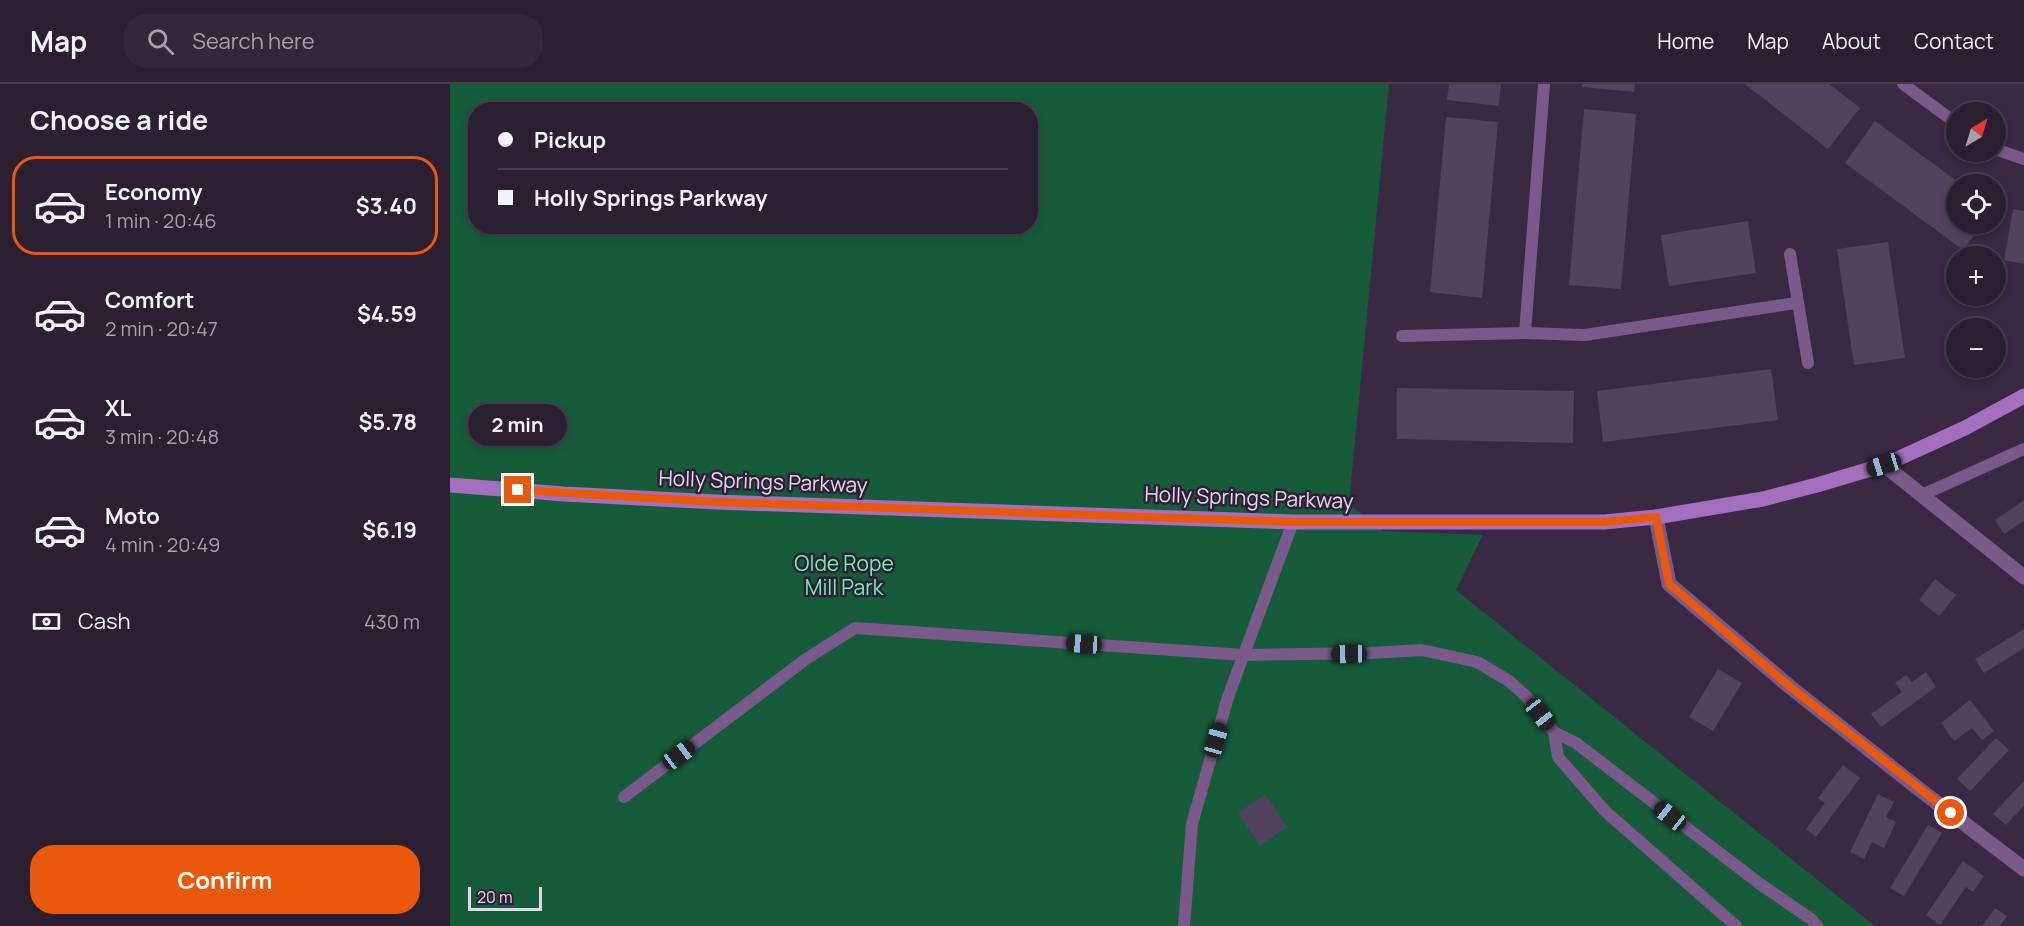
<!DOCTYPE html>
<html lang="en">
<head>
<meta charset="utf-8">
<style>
	body { margin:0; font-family:Manrope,sans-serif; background:#33273a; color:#f1f3f6; height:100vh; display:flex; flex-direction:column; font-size:22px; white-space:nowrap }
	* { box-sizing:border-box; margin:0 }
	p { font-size:20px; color:#a6a2ac }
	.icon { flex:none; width:33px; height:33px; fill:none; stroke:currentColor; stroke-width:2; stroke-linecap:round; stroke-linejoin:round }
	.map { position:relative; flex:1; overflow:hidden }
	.panel { display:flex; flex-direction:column; background:#2b1f32; width:450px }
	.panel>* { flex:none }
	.hud { position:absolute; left:18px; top:18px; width:570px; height:132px; border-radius:24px; box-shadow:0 3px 9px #0003,0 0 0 2px #473d4d; display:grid; align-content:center; height:132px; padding:0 30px; background:#2b1f32 }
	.needle { width:39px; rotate:38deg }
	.controls { position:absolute; left:1496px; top:18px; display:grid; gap:12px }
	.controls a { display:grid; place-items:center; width:60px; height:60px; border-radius:50%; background:#2b1f32; box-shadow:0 3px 9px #0003,0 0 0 2px #473d4d; font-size:30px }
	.scale { position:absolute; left:18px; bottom:15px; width:74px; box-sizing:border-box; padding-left:6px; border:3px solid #e3d8e9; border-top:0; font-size:16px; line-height:21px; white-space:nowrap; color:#e3d8e9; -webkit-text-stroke:4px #2f1f38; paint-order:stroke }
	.end { position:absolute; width:27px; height:27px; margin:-14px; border:8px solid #ea580c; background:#fff; box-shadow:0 0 0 3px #fff }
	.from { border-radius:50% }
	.bubble { position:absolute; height:42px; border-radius:21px; background:#2b1f32; box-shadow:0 3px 9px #0003,0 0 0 2px #473d4d; font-size:20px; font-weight:700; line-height:42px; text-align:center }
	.car { position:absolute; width:18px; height:36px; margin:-18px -9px; border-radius:8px; box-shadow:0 0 4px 2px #0007; background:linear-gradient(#222 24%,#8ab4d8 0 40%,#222 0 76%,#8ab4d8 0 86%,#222 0) }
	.hud b { display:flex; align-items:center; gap:21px; height:57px; font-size:22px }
	.hud b+b { border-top:2px solid #473d4d }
	.hud i { width:15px; height:15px; background:#f1f3f6 }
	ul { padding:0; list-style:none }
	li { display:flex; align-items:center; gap:18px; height:99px; margin:0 12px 9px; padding:0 18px; border:3px solid transparent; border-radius:24px }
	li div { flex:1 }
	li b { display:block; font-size:22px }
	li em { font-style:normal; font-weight:700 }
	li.current { border-color:#ea580c }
	li>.icon { width:54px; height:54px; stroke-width:1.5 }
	h2 { padding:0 30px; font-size:27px; line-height:72px }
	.pay { display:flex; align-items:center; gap:15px; height:66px; padding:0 30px; font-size:22px }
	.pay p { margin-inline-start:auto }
	.button { display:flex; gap:12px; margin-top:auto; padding:12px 30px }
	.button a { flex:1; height:69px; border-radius:24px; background:#ea580c; color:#fff; font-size:24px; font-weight:700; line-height:69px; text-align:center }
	header { display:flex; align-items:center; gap:36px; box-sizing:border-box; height:84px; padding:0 30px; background:#2b1f32; border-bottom:2px solid #473d4d }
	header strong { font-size:28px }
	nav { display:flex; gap:33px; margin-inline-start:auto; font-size:21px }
	.search { width:420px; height:54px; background:#33273a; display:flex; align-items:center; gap:15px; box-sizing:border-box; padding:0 21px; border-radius:24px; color:#a6a2ac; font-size:22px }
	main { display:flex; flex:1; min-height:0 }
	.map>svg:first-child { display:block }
	.green { fill:#165b3a; fill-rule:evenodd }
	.building { fill:#53425d }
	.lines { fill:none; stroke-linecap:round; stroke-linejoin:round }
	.service { stroke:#7a5a8b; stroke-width:12 }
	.minor { stroke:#7a5a8b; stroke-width:15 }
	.secondary { stroke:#a46fbe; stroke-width:15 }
	.route { stroke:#ea580c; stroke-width:8 }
	.labels { text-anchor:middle; stroke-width:5; stroke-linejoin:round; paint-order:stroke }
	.street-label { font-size:21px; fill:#e3d8e9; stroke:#2f1f38 }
	.park-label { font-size:21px; fill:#6cf5ad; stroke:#2f1f38 }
</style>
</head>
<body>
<header>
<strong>Map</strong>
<div class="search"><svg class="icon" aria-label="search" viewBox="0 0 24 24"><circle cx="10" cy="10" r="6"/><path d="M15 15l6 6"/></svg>Search here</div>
<nav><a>Home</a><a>Map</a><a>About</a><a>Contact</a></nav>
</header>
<main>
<section class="panel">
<h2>Choose a ride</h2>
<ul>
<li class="current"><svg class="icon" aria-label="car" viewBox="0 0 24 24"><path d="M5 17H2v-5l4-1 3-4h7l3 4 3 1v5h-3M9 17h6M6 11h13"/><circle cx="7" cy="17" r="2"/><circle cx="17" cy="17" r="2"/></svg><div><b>Economy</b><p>1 min · 20:46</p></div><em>$3.40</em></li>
<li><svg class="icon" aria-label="car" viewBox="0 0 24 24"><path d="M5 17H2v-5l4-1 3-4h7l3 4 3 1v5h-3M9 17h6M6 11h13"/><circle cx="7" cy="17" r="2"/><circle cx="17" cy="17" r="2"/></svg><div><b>Comfort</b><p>2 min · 20:47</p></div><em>$4.59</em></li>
<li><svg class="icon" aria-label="car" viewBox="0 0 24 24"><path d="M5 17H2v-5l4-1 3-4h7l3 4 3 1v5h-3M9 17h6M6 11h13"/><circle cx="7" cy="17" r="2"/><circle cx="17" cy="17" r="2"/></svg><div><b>XL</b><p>3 min · 20:48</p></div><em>$5.78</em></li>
<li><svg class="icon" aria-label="car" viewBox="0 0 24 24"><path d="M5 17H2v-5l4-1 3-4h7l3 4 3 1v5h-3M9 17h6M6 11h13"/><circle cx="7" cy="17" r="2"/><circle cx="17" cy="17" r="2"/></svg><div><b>Moto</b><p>4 min · 20:49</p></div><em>$6.19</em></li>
</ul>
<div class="pay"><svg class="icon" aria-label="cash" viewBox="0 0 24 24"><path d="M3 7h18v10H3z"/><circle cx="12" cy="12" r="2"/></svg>Cash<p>430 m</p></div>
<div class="button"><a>Confirm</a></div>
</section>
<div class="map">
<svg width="1574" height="842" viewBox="0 0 1574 842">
	<rect width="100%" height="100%" fill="#392942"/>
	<path class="green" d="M0,0H939L899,420L933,447L1033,451L1006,506L1425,842H0ZM26,26H580V142H26Z"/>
	<g class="building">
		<path d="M999,0H1051L1049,22L997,16Z"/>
		<path d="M1132,0H1185L1184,8L1132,3Z"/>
		<path d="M1295,0H1379L1410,24L1378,65Z"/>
		<path d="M1134,25L1186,30L1171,205L1119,201Z"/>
		<path d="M996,33L1048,38L1032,214L980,208Z"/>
		<path d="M1425,37L1511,100H1506V140H1533L1513,166L1395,79Z"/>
		<path d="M1563,125L1574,127V180L1554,176Z"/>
		<path d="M1298,137L1306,189L1219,202L1211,151Z"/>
		<path d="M1438,158L1455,274L1404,281L1387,165Z"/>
		<path d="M1321,285L1328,336L1153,358L1147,307Z"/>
		<path d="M947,304L1124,307L1123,359L947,355Z"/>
		<path d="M1574,416V437L1554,450L1545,436Z"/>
		<path d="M1485,495L1506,511L1489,532L1469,516Z"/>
		<path d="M1574,545V564L1534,589L1525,575Z"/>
		<path d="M1268,585L1292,599L1263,647L1239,633Z"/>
		<path d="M1476,588L1486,603L1431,643L1421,630L1452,608L1445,599L1456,591L1462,598Z"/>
		<path d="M1520,616L1544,647L1532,656L1522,644L1504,657L1491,639Z"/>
		<path d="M1546,654L1559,666L1520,707L1507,695Z"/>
		<path d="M1393,681L1410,694L1366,753L1356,745L1375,719L1368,714Z"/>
		<path d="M1574,697V722L1556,741L1543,730Z"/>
		<path d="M815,710L837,743L810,762L788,729Z"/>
		<path d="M1428,710L1444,718L1436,733L1446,738L1434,764L1422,758L1414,775L1400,768Z"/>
		<path d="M1478,741L1492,749L1454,812L1440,804Z"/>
		<path d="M1513,777L1534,792L1523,808L1516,803L1490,841L1476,831Z"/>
		<path d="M1545,824L1557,832L1550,842H1532Z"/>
	</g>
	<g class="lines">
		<g class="service">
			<path d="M1094,0L1075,249L1135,251L1346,219"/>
			<path d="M1453,0L1506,39"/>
			<path d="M1545,65L1574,75"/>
			<path d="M1340,170L1358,279"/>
			<path d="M952,252L1075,249"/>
			<path d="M1472,411L1574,365"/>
			<path d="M1104,648L1108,673L1155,727L1286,842"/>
			<path d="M174,713L356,575L405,544L794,571L920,569L972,566L1027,578L1059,597L1076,612L1104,648L1126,659L1310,800L1361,835L1367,842"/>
			<path d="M734,842L742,740L778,613L843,438"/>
		</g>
		<g class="minor">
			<path d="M1434,381L1574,493"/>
			<path d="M1206,433L1219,500L1339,602L1465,702L1574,785"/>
		</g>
		<path class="secondary" d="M0,401L114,410L267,418L843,438H1154L1206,433L1313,415L1367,401L1434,381L1515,344L1574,312"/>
	</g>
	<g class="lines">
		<path class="route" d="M68,406L267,418L843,438H1154L1206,433L1219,500L1339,602L1501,729"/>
	</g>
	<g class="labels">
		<g class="street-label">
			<text transform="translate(313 398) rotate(2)" y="7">Holly Springs Parkway</text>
			<text transform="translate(799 414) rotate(2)" y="7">Holly Springs Parkway</text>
		</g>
		<g class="park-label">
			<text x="394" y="487">Olde Rope<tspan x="394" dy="24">Mill Park</tspan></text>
		</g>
	</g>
</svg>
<div class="controls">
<a><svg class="needle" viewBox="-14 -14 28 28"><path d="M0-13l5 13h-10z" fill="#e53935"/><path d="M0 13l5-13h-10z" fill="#a6a2ac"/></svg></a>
<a><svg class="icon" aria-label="locate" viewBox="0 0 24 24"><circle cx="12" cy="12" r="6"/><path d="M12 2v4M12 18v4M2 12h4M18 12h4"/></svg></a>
<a>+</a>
<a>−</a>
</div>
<div class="scale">20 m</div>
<i class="end from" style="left:1501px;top:729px"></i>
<i class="end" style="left:68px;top:406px"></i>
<div class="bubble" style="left:18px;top:320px;width:99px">2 min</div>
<i class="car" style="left:1434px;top:381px;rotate:253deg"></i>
<i class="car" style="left:634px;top:560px;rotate:274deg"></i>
<i class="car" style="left:899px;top:570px;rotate:269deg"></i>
<i class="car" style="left:1090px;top:630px;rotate:142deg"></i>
<i class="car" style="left:766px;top:656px;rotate:16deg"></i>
<i class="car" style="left:229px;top:671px;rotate:53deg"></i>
<i class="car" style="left:1220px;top:732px;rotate:308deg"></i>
<div class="hud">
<b><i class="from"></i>Pickup</b>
<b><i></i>Holly Springs Parkway</b>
</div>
</div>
</main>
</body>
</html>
